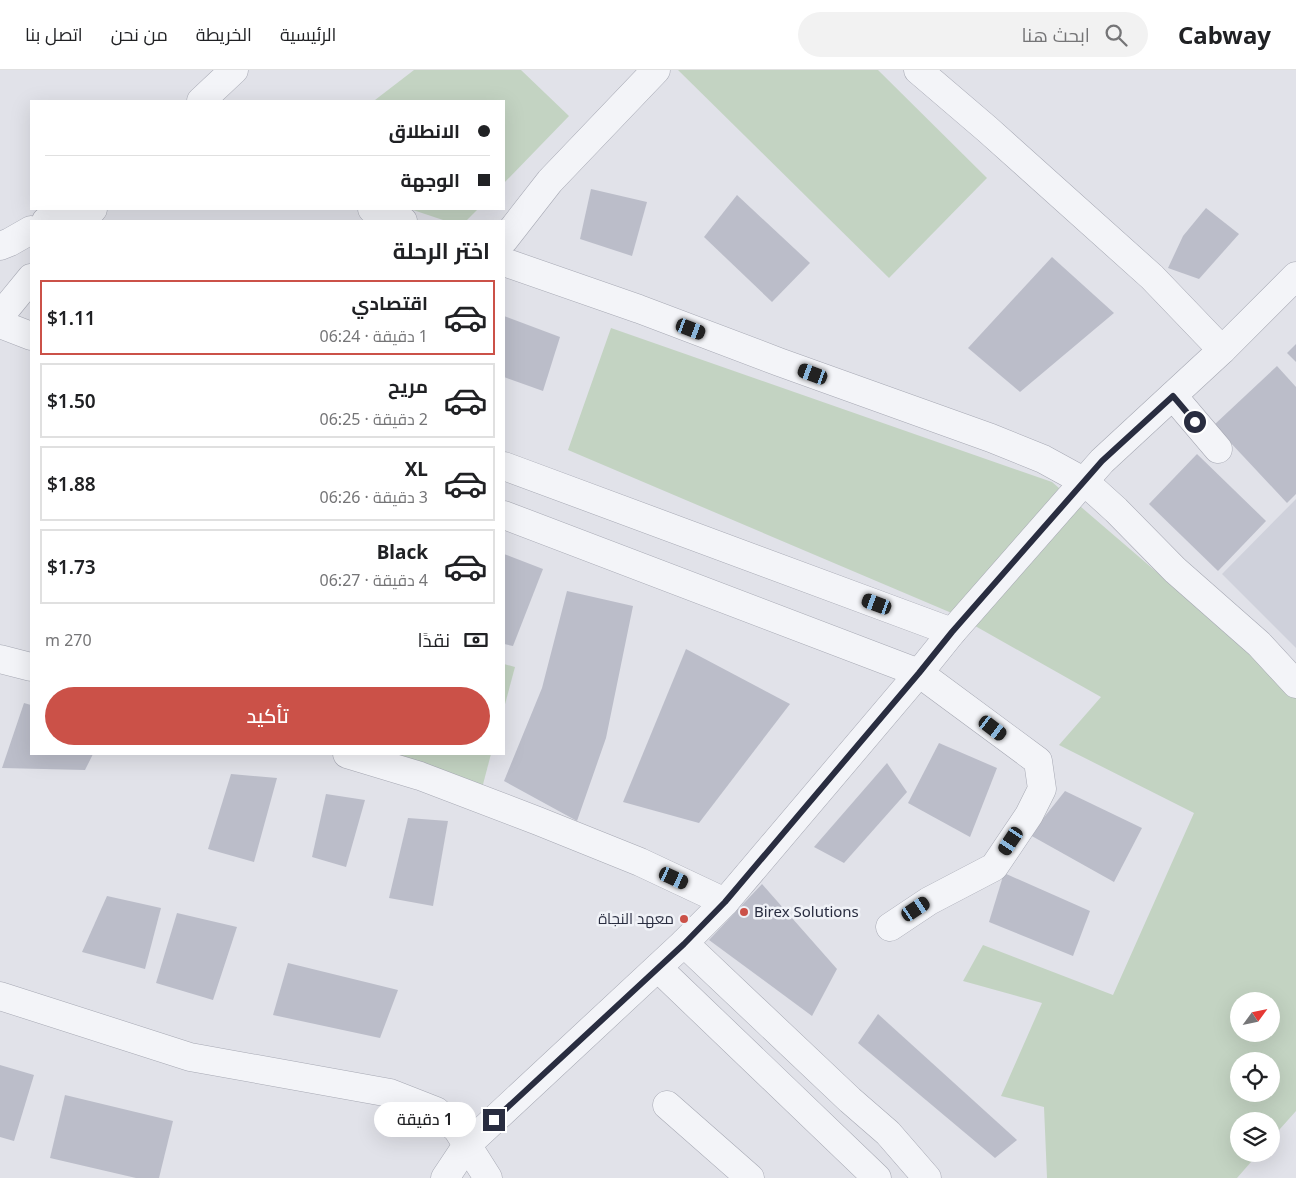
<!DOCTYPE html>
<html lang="ar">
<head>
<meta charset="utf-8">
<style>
	body { margin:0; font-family:"Noto Sans",Cairo,sans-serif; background:#f2f2f2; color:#202124; direction:rtl; height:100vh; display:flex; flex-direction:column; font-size:19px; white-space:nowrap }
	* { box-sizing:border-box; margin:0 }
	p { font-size:16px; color:#757577 }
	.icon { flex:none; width:28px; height:28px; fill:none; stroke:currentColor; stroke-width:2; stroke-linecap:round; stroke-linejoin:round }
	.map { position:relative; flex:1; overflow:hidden; direction:ltr }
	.panel { position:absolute; left:30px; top:150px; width:475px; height:535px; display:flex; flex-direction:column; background:#fff; border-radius:0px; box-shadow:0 5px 20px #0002; direction:rtl }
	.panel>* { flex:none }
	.guide { position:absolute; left:30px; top:30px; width:475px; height:110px; border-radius:0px; box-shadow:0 5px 20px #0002; direction:rtl; display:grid; align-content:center; height:110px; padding:0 15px; background:#fff }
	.needle { width:32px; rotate:57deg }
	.buttons { position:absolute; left:1230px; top:922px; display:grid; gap:10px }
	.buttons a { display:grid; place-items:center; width:50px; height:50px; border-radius:50%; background:#fff; box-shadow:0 5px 20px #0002; font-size:25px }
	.end { position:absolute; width:22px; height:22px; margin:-11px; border:6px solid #292d40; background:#fff; box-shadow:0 0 0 2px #fff }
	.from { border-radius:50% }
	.bubble { position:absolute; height:35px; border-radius:18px; background:#fff; box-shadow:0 5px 20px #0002; font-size:16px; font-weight:600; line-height:35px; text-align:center; direction:rtl }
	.car { position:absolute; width:15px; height:30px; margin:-15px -8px; border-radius:6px; box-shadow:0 0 4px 1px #0007; background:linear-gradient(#222 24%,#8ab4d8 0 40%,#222 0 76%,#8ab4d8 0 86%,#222 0) }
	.guide b { display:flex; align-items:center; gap:18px; height:48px; font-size:19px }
	.guide b+b { border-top:1px solid #e0e0e0 }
	.guide i { width:12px; height:12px; background:#202124 }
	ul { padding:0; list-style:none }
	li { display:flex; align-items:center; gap:15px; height:75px; margin:0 10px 8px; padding:0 5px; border:2px solid #e0e0e0; border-radius:0px }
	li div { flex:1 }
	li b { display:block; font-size:19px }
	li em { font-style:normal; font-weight:600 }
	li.on { border-color:#cb5148 }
	li>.icon { width:45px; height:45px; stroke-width:1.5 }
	h2 { padding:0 15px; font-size:22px; line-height:60px }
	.pay { display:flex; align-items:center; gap:12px; height:55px; padding:0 15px; font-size:19px }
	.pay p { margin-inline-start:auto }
	.button { display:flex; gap:10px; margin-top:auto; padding:10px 15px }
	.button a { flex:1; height:58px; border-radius:30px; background:#cb5148; color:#fff; font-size:20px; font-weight:600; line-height:58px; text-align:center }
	header { display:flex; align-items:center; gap:30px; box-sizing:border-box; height:70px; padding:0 25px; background:#fff; border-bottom:1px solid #e0e0e0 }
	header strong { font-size:24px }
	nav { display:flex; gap:28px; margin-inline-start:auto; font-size:18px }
	.search { width:350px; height:45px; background:#f2f2f2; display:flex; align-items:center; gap:12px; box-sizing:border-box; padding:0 18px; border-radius:28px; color:#757577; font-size:19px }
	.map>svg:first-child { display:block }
	.built { fill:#cfd1db }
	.green { fill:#c3d3c2; fill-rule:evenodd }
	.building { fill:#bbbdc9 }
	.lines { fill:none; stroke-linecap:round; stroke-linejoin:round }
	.minor-casing { stroke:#a6a8b3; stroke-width:29 }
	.minor { stroke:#f3f4f8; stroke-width:28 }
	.route { stroke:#292d40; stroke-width:6 }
	.poi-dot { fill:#cb5148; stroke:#f0f2f7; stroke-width:2 }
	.labels { text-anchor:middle; stroke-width:5; stroke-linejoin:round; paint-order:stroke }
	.poi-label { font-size:15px; fill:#292d40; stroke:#f0f2f7; text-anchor:start }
</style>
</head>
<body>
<header>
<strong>Cabway</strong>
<div class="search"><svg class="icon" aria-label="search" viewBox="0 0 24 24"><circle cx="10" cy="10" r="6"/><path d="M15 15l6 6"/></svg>ابحث هنا</div>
<nav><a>الرئيسية</a><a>الخريطة</a><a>من نحن</a><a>اتصل بنا</a></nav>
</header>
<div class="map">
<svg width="1296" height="1108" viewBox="0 0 1296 1108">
	<rect width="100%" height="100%" fill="#e1e2e9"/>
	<path class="built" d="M1296,429V578L1222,504Z"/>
	<g class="green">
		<path d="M414,0H521L569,46L504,113V31H375V30Z"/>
		<path d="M678,0H878L987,108L889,208Z"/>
		<path d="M410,139H478L466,151H446Z"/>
		<path d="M611,258L1052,412L1296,622V1041L1271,1069V1051H1239V1084H1258L1237,1108H1047L1044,1037L1001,1026L1042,933L963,911L983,875L1113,925L1194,743L1059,675L1101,627L954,544L568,380ZM1239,931H1271V964H1239ZM1239,991H1271V1024H1239Z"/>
		<path d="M504,594L515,597L504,638Z"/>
		<path d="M343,684H491L481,722Z"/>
	</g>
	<g class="building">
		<path d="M591,119L647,132L632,186L580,169Z"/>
		<path d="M737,125L810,193L772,232L704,167Z"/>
		<path d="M1206,138L1239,164L1199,209L1168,198L1183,166Z"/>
		<path d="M1052,187L1114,243L1020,322L968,278Z"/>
		<path d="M504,246L560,267L543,321L504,307Z"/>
		<path d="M1296,274V292L1287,283Z"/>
		<path d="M1277,296L1296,317V424L1287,433L1214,355Z"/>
		<path d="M1197,384L1266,451L1218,501L1149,434Z"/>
		<path d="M504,484L543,499L513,576L504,574Z"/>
		<path d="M567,521L633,536L606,668L577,751L504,711L542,618Z"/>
		<path d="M686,579L790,634L699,753L623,732Z"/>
		<path d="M24,633L31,635V684H93L85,700L2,698Z"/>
		<path d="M939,673L997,698L970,767L908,733Z"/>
		<path d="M887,693L907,722L844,793L814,777Z"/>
		<path d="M231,704L277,708L254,792L208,779Z"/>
		<path d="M1065,721L1142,758L1114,812L1030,765Z"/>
		<path d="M326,724L365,730L346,797L312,787Z"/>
		<path d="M408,748L448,751L433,836L389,828Z"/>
		<path d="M1004,803L1090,841L1073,886L989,852Z"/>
		<path d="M762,814L837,899L812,946L709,870Z"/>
		<path d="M107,826L161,838L145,899L82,882Z"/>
		<path d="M177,843L237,857L213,930L156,913Z"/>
		<path d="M288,893L398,920L380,968L273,945Z"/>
		<path d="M878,944L1017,1070L995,1088L858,973Z"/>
		<path d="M0,995L34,1005L14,1071L0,1067Z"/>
		<path d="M65,1025L173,1051L159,1108H136L50,1088Z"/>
	</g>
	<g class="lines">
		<defs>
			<g id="minor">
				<path d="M918,0L987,59L1152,207L1222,280"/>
				<path d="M201,31L234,0"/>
				<path d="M372,139L403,151"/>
				<path d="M46,151L65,139"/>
				<path d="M82,151L93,139"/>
				<path d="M504,170L550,111L656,0"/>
				<path d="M0,176L10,172L31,160"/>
				<path d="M504,192L639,239L779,292L991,368L1043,389L1085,412L1116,440L1175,500L1259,574L1296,614"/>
				<path d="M0,246L31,208"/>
				<path d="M0,254L31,266"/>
				<path d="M1173,326L1218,379"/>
				<path d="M504,396L952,562"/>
				<path d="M504,445L919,603L1038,691L1042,719L1029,745L994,797L929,831L890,857"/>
				<path d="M0,589L31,597"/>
				<path d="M347,684L420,706L538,751L640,792L725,832"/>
				<path d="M684,873L850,1030L888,1063L927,1108"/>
				<path d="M658,898L877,1108"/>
				<path d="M0,926L190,987L390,1023L436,1041L457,1059L488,1108"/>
				<path d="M667,1035L750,1108"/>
				<path d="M445,1108L467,1075L684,873L725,832L919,603L952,562L1102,391L1222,280L1296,206"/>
			</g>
		</defs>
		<use href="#minor" class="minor-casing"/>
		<use href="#minor" class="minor"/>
	</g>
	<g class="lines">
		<path class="route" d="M494,1050L684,874L725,832L919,603L952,562L1102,391L1173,326L1195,352"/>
	</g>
	<g class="poi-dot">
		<circle cx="744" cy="842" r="5"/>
		<circle cx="684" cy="849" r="5"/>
	</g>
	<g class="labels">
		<g class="poi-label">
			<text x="754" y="847">Birex Solutions</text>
			<text x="674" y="854" text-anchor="end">معهد النجاة</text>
		</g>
	</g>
</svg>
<div class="buttons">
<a><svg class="needle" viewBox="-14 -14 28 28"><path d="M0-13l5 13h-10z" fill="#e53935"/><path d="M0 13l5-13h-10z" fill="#757577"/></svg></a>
<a><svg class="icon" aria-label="locate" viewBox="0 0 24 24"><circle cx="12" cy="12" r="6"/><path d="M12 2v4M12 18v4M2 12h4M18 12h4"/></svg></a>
<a><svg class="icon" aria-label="layers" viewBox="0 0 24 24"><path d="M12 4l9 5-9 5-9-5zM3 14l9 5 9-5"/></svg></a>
</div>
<i class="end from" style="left:1195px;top:352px"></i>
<i class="end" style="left:494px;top:1050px"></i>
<div class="bubble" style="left:374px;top:1032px;width:102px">1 دقيقة</div>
<i class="car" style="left:691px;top:259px;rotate:111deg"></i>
<i class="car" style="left:813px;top:304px;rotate:290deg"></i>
<i class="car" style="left:877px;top:534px;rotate:290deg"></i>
<i class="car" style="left:993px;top:658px;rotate:127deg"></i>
<i class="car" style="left:1011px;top:771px;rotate:214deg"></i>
<i class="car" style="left:674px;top:808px;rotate:115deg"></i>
<i class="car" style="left:916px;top:839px;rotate:56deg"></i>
<div class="guide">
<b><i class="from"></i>الانطلاق</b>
<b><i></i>الوجهة</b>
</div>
<section class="panel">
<h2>اختر الرحلة</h2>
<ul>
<li class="on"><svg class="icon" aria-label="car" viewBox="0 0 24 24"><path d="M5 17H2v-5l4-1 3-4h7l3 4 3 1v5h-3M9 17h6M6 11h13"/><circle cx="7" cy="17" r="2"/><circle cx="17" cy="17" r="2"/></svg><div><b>اقتصادي</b><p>1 دقيقة · 06:24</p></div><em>$1.11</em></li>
<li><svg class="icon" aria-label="car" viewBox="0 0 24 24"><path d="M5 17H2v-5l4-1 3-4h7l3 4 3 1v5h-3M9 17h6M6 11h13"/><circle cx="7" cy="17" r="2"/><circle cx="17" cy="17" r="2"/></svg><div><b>مريح</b><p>2 دقيقة · 06:25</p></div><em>$1.50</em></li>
<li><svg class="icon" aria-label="car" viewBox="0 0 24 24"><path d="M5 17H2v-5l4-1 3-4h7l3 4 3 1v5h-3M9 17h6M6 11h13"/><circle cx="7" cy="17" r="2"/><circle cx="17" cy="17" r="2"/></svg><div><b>XL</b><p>3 دقيقة · 06:26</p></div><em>$1.88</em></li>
<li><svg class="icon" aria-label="car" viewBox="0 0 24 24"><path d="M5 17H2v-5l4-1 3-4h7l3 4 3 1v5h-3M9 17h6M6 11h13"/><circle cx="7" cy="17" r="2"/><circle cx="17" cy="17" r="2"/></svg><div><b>Black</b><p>4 دقيقة · 06:27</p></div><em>$1.73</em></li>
</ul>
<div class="pay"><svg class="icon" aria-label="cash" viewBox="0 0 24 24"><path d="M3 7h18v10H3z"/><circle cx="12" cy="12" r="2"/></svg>نقدًا<p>270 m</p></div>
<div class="button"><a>تأكيد</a></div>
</section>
</div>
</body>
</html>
